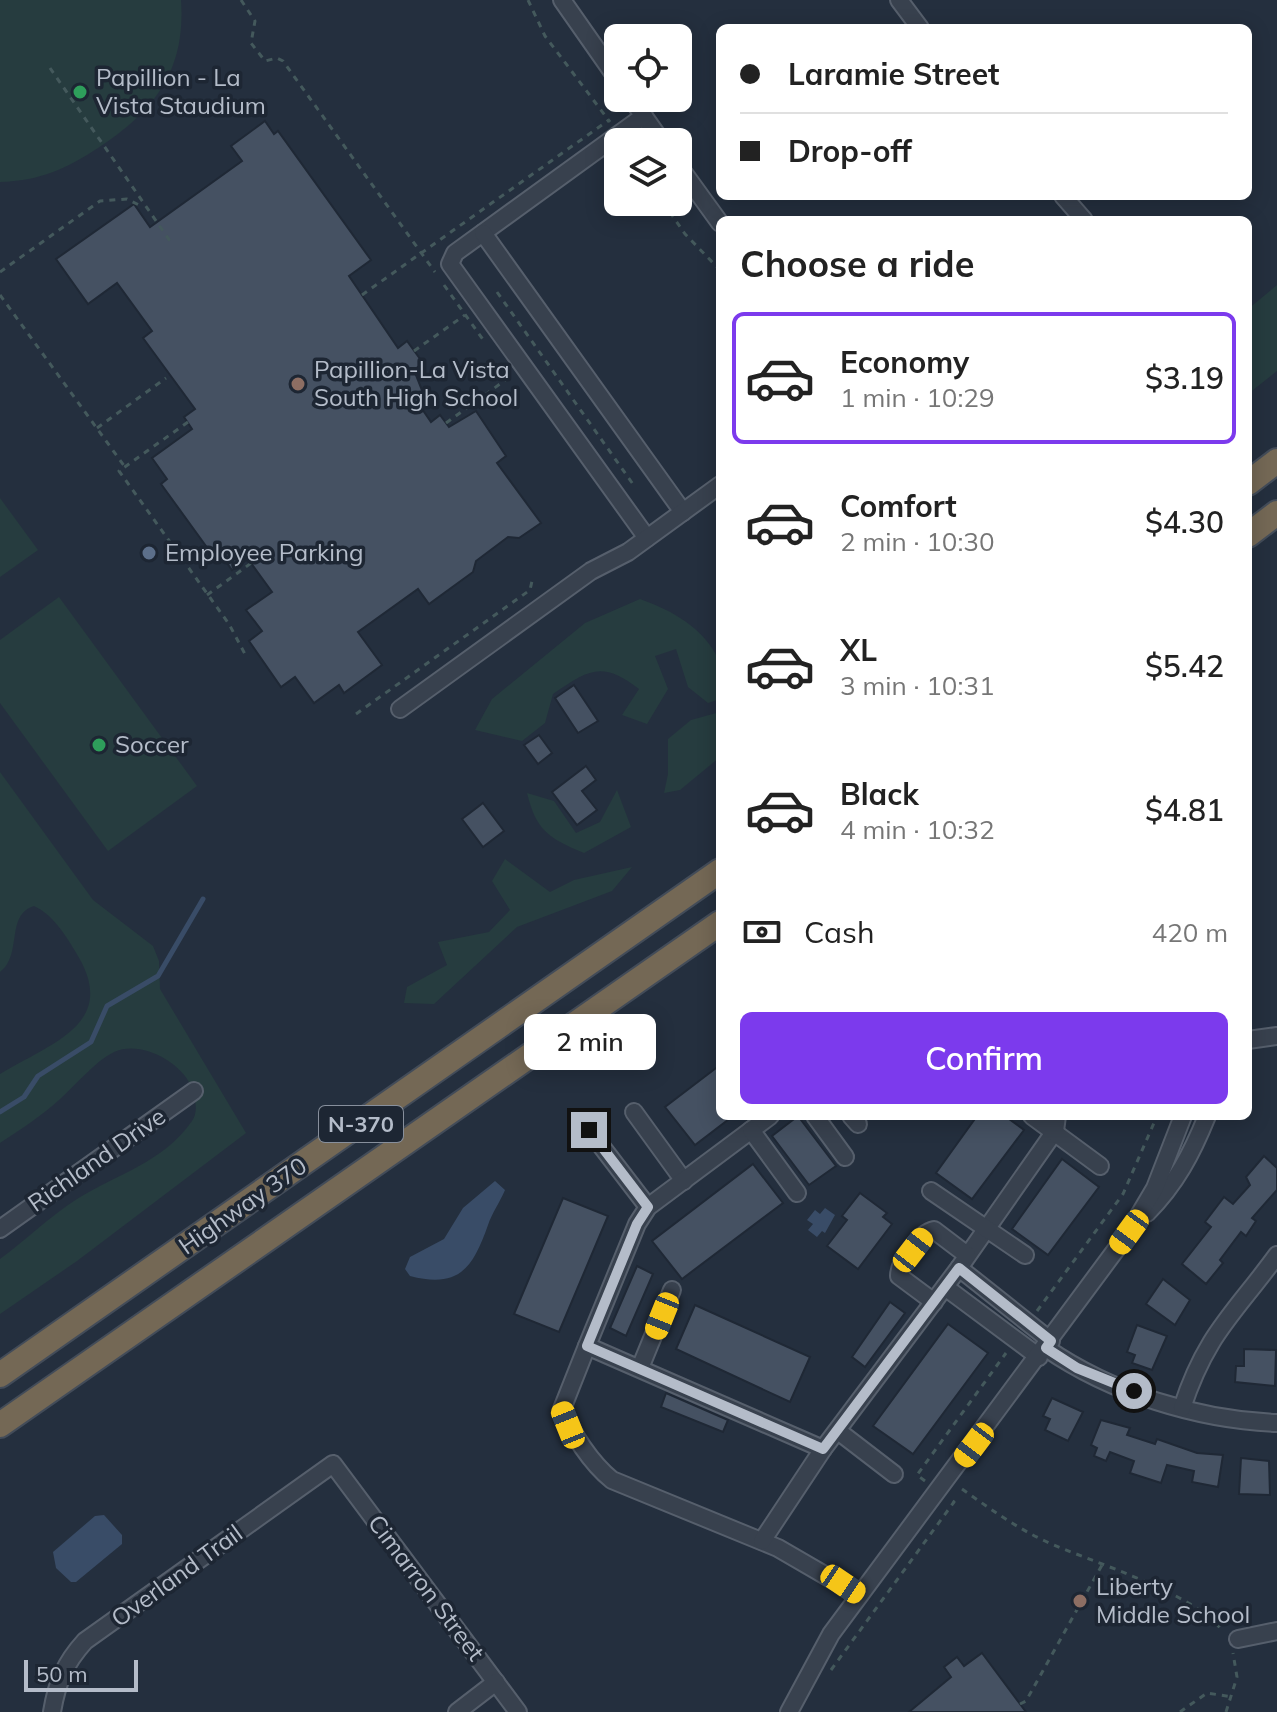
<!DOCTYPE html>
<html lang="en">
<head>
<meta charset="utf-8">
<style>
	body { margin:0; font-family:Mulish,sans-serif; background:#f6f6f6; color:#222; height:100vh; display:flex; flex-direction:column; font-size:30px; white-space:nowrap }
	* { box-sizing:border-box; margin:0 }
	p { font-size:26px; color:#767676 }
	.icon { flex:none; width:44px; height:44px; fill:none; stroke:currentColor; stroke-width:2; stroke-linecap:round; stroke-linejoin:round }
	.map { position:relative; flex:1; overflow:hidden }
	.details { position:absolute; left:716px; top:216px; width:536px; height:904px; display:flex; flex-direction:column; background:#fff; border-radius:12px; box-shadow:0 4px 20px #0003 }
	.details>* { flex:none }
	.banner { position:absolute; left:716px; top:24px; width:536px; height:176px; border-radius:12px; box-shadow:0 4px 20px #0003; display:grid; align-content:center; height:176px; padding:0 24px; background:#fff }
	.controls { position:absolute; left:604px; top:24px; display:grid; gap:16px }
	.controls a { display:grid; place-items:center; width:88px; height:88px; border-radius:12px; background:#fff; box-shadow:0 4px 20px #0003; font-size:40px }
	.scale { position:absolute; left:24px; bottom:20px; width:114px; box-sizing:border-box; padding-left:8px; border:4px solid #b4bcc9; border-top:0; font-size:22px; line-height:28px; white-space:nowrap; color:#b4bcc9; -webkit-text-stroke:6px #1d2633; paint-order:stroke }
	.end { position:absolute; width:36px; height:36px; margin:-18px; border:10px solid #b4bcc9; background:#111; box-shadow:0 0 0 4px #111 }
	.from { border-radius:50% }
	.bubble { position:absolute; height:56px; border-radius:12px; background:#fff; box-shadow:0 4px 20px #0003; font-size:26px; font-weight:600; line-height:56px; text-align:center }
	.car { position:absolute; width:24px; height:48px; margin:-24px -12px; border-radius:10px; box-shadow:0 0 6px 2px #0007; background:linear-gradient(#f5c518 24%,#345 0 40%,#f5c518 0 76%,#345 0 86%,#f5c518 0) }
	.banner b { display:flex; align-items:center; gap:28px; height:76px; font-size:30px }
	.banner b+b { border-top:2px solid #e0e0e0 }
	.banner i { width:20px; height:20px; background:#222 }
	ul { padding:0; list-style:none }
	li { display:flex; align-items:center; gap:24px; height:132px; margin:0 16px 12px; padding:0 8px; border:4px solid transparent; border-radius:12px }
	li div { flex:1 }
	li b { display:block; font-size:30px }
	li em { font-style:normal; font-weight:600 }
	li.active { border-color:#7c3aed }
	li>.icon { width:72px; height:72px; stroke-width:1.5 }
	h2 { padding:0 24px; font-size:36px; line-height:96px }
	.pay { display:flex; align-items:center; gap:20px; height:88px; padding:0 24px; font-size:30px }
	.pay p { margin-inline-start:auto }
	.button { display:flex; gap:16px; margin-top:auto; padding:16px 24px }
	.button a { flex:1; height:92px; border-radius:12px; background:#7c3aed; color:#fff; font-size:32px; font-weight:600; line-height:92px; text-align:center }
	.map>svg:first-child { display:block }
	.green { fill:#263c3f }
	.water { fill:#394c67 }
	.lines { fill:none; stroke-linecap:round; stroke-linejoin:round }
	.stream { stroke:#394c67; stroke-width:5 }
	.building { fill:#455162; stroke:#1f2835; stroke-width:2 }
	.minor-casing { stroke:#565f6c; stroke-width:20 }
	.highway-casing { stroke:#434c59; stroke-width:28 }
	.path { stroke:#44595c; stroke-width:3; stroke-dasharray:6 6; stroke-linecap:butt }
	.minor { stroke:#38414e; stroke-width:16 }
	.highway { stroke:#746855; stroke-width:24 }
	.route { stroke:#b4bcc9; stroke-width:10 }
	.leisure-dot { fill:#2e9e5b; stroke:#1d2633; stroke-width:3 }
	.education-dot { fill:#8d6e63; stroke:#1d2633; stroke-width:3 }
	.service-dot { fill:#5c6f8a; stroke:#1d2633; stroke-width:3 }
	.labels { text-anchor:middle; stroke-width:7; stroke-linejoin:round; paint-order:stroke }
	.shield { fill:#1d2633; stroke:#878f9c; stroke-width:2 }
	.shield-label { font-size:22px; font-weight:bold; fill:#b4bcc9 }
	.poi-label { font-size:24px; fill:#b4bcc9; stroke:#1d2633; text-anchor:start }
	.street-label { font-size:24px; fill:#b4bcc9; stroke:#1d2633 }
</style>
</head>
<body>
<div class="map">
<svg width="1277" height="1712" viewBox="0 0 1277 1712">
	<rect width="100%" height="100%" fill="#242f3e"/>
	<g class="green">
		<path d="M0,0H181C186,71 154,111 98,148C66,169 39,181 0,182Z"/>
		<path d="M1277,285V371L1248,394V309Z"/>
		<path d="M0,498L38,550L0,577Z"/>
		<path d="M59,597L197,786L108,851L0,703V640Z"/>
		<path d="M640,599C671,610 705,628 719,661C723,670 720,688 720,699L708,703L688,687L676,649L655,656L668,689L647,724L622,715L639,689C602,660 588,670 553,694L545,723L522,741L475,730L492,699L585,623Z"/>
		<path d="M720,712V757L680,790L664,793L668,774V739L691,720Z"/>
		<path d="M0,772L93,900L153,946L159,961L160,989L246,1133L77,1261L0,1314V1259C26,1240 50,1216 77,1199C117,1174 164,1162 192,1121C199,1111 195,1097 191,1086C180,1061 140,1040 114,1052C94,1062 76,1085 59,1100C41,1116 20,1130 0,1143V1074C53,1042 121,1023 75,951C65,934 52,914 34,906C5,915 23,955 0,972Z"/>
		<path d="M617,790L631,827L584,853C548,838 536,830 527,793L554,801L576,833L600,822Z"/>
		<path d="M505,859L550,892L574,880L632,867L612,891L517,927L434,1004L404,1003L407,987L447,965L438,942L489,932L510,910L492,881Z"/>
	</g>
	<g class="water">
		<path d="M495,1181L505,1190C500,1202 492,1213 488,1225C473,1267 460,1289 410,1276L405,1269L410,1257L444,1239L463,1208Z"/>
		<path d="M825,1208L835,1215L825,1233L822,1231L817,1237L808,1230L813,1224L807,1220L815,1210L820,1214Z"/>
		<path d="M104,1515L122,1535V1544L76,1582H71L56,1568L53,1552L95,1516Z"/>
	</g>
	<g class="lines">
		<path class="stream" d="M0,1112L24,1097L38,1076L91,1042L107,1006L158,976L203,899"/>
	</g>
	<g class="building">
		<path d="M265,121L274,134L278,131L371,260L349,276L398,348L407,341L423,363L414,370L425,398L418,403L431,422L440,415L449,427L476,411L506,456L497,463L541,523L519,538L508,537L476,561L473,572L429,604L418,589L358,632L382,665L344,693L339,685L314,703L295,677L281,687L249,641L262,631L246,610L272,592L248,559L232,570L217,549L211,553L161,484L167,479L152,458L192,429L184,417L195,409L143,338L152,331L117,283L88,304L56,259L134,204L150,227L242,161L231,146Z"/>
		<path d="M574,685L598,721L578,733L555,698Z"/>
		<path d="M539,735L552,753L538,764L524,745Z"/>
		<path d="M586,766L596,780L582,791L597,810L577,825L552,792Z"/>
		<path d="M483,803L504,831L483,847L462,819Z"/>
		<path d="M720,1065V1116H733L695,1145L665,1107Z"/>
		<path d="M798,1116L836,1166L809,1185L772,1136Z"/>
		<path d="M977,1116H1005L1024,1130L972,1199L936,1173Z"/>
		<path d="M1264,1156L1277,1168V1190L1252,1218L1256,1221L1246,1236L1241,1232L1220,1260L1223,1263L1206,1284L1182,1264L1211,1227L1205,1222L1224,1197L1233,1204L1250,1185L1246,1177Z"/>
		<path d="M1062,1159L1099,1187L1048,1255L1012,1229Z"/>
		<path d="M753,1164L783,1203L682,1279L652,1241Z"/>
		<path d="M860,1193L887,1213L883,1217L892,1224L858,1269L827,1246L847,1220L842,1216Z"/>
		<path d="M563,1198L608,1216L559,1332L514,1314Z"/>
		<path d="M637,1266L653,1274L626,1336L610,1328Z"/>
		<path d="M1163,1279L1190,1300L1175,1325L1146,1304Z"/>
		<path d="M890,1302L905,1313L865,1367L852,1357Z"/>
		<path d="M695,1305L810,1357L790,1402L676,1349Z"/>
		<path d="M948,1324L988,1353L913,1454L873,1426Z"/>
		<path d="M1137,1325L1167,1336L1152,1370L1132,1363L1135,1355L1127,1352Z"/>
		<path d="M1244,1349L1276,1350L1275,1386L1235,1382L1236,1366H1244Z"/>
		<path d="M666,1393L728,1420L723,1432L661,1407Z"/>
		<path d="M1052,1398L1083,1412L1068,1441L1045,1430L1050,1419L1043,1416Z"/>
		<path d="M1101,1420L1130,1428L1127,1435L1155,1444L1157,1439L1197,1453L1223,1455L1218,1487L1192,1482L1194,1471L1167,1465L1161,1483L1130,1473L1134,1461L1110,1452L1106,1461L1094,1456L1097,1448L1091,1445Z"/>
		<path d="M1241,1458L1269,1461L1270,1495L1239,1494Z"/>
		<path d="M982,1653L1026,1712H909L951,1677L944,1667L957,1657L964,1666Z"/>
	</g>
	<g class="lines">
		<defs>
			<g id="minor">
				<path d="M562,0L618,80"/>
				<path d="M899,0L920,28"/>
				<path d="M631,98L662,142"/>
				<path d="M644,116L455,253L450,264L647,538"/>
				<path d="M678,165L720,223"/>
				<path d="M1063,196L1084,220"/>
				<path d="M483,233L683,512"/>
				<path d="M400,709L591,571L628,552L720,485"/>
				<path d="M1248,1040L1277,1036"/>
				<path d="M634,1112L684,1181"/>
				<path d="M770,1116L648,1207L637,1224L587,1346L823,1449L959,1268L1055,1131L1057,1116"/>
				<path d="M815,1116L845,1157"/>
				<path d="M851,1116L858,1124"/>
				<path d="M1032,1116L1100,1166"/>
				<path d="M589,1130L648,1207"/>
				<path d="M751,1130L797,1193"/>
				<path d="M931,1191L1025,1255"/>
				<path d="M1147,1213C1176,1184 1192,1153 1207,1116"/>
				<path d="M0,1229L194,1091"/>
				<path d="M959,1268L1051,1341"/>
				<path d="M945,1287L1039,1357"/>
				<path d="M934,1302L899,1276C899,1261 920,1233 934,1230L967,1255"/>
				<path d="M587,1346L562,1409C572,1434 591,1463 612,1480L778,1548L859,1595"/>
				<path d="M1046,1348C1111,1393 1198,1420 1277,1423"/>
				<path d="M640,1368L672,1290"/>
				<path d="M1182,1408C1206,1334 1234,1314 1277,1255"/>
				<path d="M838,1431L894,1474"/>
				<path d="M762,1541L823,1449"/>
				<path d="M1238,1639L1277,1631"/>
				<path d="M52,1712C57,1682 65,1663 85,1641L333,1464L518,1712"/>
				<path d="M457,1712L496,1682"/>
				<path d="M789,1712L831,1634L1129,1232L1155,1188L1183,1116"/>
			</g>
			<g id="highway">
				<path d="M1248,483L1277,461"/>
				<path d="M1248,535L1277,513"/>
				<path d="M0,1375L720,871"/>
				<path d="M0,1425L720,923"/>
			</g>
		</defs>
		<use href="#minor" class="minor-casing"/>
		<use href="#highway" class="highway-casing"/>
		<g class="path">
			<path d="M241,0L255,21L251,43L265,61L277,58L283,61L435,272"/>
			<path d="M528,0L545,36L610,122"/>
			<path d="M50,68L170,241"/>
			<path d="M663,202L685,234L720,270"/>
			<path d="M0,272L100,201L127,199L143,207"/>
			<path d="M444,285L484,341"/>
			<path d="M497,292L635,487"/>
			<path d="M0,295L125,467"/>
			<path d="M362,295L609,120"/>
			<path d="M414,351L465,315"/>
			<path d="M188,422L119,471L229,624L246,656"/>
			<path d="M446,423L511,376"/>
			<path d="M97,428L166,378"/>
			<path d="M207,595L261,556"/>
			<path d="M356,714L530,590L532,581"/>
			<path d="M1037,1311L1123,1194L1157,1116"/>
			<path d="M925,1481L917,1475L1006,1353"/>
			<path d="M962,1489C989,1508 1015,1527 1045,1541C1090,1562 1197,1593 1223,1632"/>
			<path d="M831,1670L954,1502L950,1499"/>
			<path d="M1020,1704L1026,1701L1102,1565"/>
			<path d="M1180,1712L1207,1693L1233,1697"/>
			<path d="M1226,1712L1237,1677L1233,1653"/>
		</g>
		<use href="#minor" class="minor"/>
		<use href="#highway" class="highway"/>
	</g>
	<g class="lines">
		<path class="route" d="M589,1130L648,1207L637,1224L587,1346L823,1449L959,1268L1051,1341L1046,1348L1077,1368L1134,1391"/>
	</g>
	<g class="leisure-dot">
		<circle cx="80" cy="92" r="8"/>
		<circle cx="99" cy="745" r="8"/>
	</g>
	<g class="education-dot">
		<circle cx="298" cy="384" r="8"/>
		<circle cx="1080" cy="1601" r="8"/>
	</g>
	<circle class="service-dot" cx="149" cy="553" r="8"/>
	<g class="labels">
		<rect class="shield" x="319" y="1106" width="84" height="36" rx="6"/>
		<g class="shield-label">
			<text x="361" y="1132">N-370</text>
		</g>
		<g class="poi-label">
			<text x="96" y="86">Papillion - La<tspan x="96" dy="28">Vista Staudium</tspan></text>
			<text x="314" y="378">Papillion-La Vista<tspan x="314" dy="28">South High School</tspan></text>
			<text x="165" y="561">Employee Parking</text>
			<text x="115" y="753">Soccer</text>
			<text x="1096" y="1595">Liberty<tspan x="1096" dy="28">Middle School</tspan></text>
		</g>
		<g class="street-label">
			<text transform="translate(97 1160) rotate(-35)" y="8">Richland Drive</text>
			<text transform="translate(243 1206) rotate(-35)" y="8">Highway 370</text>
			<text transform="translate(177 1576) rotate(-36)" y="8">Overland Trail</text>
			<text transform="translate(426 1588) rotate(53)" y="8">Cimarron Street</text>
		</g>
	</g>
</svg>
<div class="controls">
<a><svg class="icon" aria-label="locate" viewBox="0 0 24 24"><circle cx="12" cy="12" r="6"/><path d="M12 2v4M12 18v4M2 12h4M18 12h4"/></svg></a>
<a><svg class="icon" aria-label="layers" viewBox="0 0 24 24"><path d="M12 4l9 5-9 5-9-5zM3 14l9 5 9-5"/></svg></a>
</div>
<div class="scale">50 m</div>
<i class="end from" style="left:1134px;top:1391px"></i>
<i class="end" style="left:589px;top:1130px"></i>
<div class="bubble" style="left:524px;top:1014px;width:132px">2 min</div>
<i class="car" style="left:1129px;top:1232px;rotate:216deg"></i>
<i class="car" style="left:913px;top:1250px;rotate:38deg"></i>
<i class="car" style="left:662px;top:1316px;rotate:202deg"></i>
<i class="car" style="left:568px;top:1425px;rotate:338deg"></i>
<i class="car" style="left:974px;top:1445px;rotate:217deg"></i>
<i class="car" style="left:843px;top:1584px;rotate:124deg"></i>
<div class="banner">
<b><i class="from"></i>Laramie Street</b>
<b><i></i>Drop-off</b>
</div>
<section class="details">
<h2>Choose a ride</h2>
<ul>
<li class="active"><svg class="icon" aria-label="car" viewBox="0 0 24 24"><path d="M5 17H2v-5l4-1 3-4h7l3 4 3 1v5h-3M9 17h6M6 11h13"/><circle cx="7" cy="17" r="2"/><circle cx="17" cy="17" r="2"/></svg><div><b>Economy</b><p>1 min · 10:29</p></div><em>$3.19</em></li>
<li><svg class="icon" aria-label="car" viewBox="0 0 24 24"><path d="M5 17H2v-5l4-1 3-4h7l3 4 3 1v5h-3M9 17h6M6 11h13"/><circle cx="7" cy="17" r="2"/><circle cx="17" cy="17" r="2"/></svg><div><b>Comfort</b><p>2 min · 10:30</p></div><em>$4.30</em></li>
<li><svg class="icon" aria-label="car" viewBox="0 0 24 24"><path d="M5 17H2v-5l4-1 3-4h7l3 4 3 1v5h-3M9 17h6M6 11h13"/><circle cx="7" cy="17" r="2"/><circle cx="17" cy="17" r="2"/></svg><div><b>XL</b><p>3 min · 10:31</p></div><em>$5.42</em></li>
<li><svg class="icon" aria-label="car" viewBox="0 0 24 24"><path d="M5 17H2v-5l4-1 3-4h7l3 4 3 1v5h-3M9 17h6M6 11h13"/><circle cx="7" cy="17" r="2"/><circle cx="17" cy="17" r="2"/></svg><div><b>Black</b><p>4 min · 10:32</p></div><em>$4.81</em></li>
</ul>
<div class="pay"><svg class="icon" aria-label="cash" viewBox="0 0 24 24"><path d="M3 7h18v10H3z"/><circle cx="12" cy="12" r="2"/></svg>Cash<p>420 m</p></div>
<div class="button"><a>Confirm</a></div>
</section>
</div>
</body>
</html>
